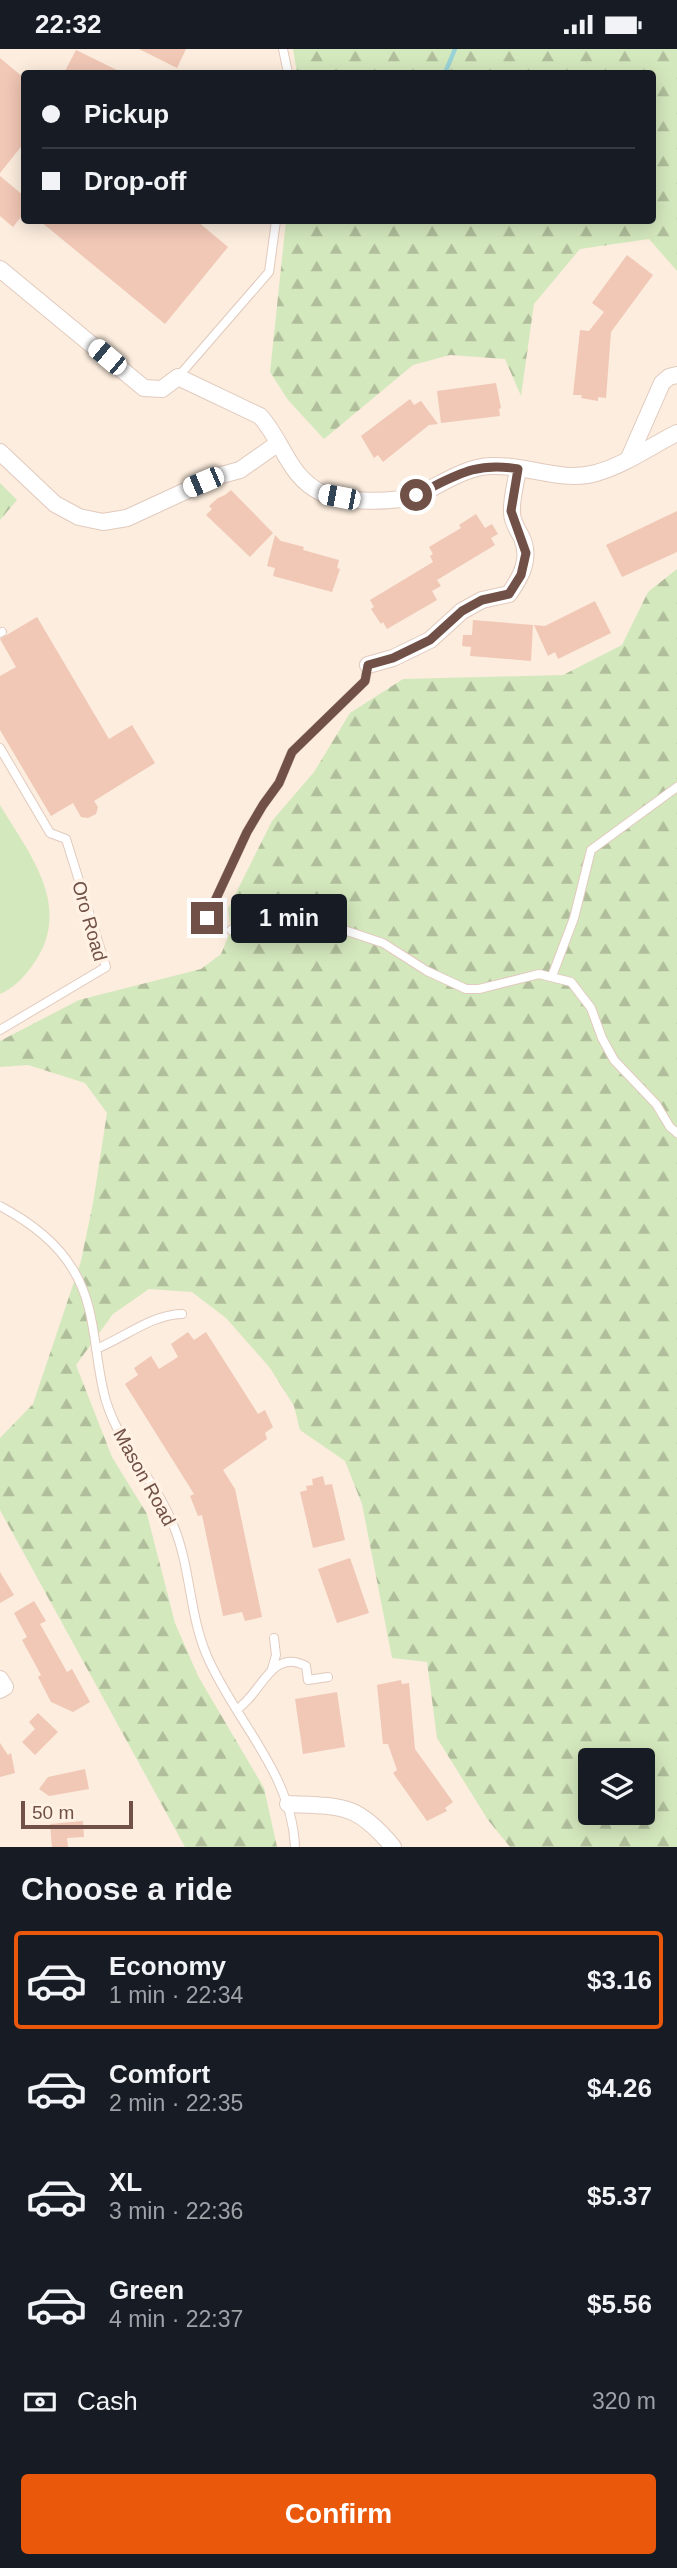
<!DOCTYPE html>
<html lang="en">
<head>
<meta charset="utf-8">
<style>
	body { margin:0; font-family:Helvetica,sans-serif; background:#20242c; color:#f1f3f6; height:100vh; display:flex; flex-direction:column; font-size:26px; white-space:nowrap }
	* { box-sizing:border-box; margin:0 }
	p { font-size:23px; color:#9ea1a6 }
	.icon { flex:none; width:38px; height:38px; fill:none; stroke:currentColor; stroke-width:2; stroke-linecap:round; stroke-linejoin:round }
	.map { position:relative; height:1798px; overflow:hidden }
	.side { display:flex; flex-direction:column; background:#171b24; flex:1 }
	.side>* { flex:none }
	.hud { position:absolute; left:21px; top:21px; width:635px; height:154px; border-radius:7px; box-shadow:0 4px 18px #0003; display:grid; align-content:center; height:154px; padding:0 21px; background:#171b24 }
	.controls { position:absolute; left:578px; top:1699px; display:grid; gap:14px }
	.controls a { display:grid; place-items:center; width:77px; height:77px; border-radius:7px; background:#171b24; box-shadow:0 4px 18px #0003; font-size:35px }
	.scale { position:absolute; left:21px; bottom:18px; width:112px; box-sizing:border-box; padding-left:7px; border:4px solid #715147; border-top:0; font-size:19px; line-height:24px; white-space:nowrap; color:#715147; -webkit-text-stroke:5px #fff1e4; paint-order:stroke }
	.end { position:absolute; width:32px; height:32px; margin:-16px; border:9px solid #715147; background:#fff; box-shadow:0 0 0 4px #fff }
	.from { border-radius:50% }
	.bubble { position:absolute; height:49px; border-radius:7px; background:#171b24; box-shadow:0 4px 18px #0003; font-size:23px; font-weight:700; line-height:49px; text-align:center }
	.car { position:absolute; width:21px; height:42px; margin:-21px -10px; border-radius:9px; box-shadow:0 0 5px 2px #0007; background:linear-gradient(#fff 24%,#345 0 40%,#fff 0 76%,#345 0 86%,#fff 0) }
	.hud b { display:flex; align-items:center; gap:24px; height:66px; font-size:26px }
	.hud b+b { border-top:2px solid #363941 }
	.hud i { width:18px; height:18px; background:#f1f3f6 }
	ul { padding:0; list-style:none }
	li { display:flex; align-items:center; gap:21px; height:98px; margin:0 14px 10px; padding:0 7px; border:4px solid transparent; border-radius:7px }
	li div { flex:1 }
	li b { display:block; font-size:26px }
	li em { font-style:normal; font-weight:700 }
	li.selected { border-color:#ea580c }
	li>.icon { width:63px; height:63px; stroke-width:1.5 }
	h2 { padding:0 21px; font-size:32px; line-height:84px }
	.pay { display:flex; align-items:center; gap:18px; height:77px; padding:0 21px; font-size:26px }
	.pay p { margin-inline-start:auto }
	.primary-button { display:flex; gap:14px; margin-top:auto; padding:14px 21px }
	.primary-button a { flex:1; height:80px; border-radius:7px; background:#ea580c; color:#fff; font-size:28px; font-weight:700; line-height:80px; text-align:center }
	.status { display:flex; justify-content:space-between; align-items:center; height:49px; padding:0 35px; background:#171b24; direction:ltr }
	.status svg { height:19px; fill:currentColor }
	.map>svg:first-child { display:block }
	.forest { fill:url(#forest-firs); fill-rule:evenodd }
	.garden { fill:#d4e8bd }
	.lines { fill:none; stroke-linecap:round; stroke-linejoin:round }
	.stream { stroke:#9ad3d6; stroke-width:4.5 }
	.building { fill:#f1c7b6 }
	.service-casing { stroke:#e1cabe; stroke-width:10 }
	.minor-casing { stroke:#e1cabe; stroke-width:18 }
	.service { stroke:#fff; stroke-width:8 }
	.minor { stroke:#fff; stroke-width:16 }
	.route { stroke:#715147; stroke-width:9 }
	.labels { text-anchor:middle; stroke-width:7; stroke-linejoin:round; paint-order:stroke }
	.street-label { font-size:19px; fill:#715147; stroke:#fff1e4 }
</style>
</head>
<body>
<div class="status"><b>22:32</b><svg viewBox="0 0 49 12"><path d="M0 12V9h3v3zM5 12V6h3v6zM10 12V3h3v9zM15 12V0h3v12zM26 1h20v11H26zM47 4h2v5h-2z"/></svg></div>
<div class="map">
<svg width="677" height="1798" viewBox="0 0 677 1798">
	<defs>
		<pattern id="forest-firs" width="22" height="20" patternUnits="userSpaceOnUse" patternTransform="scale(1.75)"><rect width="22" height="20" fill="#d4e8bd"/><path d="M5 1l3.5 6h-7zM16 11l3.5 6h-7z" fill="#b0be9b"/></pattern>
	</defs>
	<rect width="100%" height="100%" fill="#fcedde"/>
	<g class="forest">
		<path d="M293,0H677V222L649,190L580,200L534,255L521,347L505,310L450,306L413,316L324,390L288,351L270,323L286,172H653V24H297Z"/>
		<path d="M0,434L17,451L0,471Z"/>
		<path d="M677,520V1798H510L488,1771L437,1689L427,1613L392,1609L362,1455L345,1412L300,1381L294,1357L270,1319L226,1269L192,1243L149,1240L113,1265L76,1316L112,1408L147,1465L175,1574L198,1627L264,1739L277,1798H185L0,1461V1389L33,1355L81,1212L93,1154L107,1064L85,1034L28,1016L0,1018V992L79,951L201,920L221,905L231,881L228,860L272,772L314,723L350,664L403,630L563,626L622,596L648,543ZM590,1712H642V1764H590Z"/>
	</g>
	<path class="garden" d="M0,756C30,806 75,860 32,917C24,928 13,940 0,945Z"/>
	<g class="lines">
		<path class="stream" d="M445,24L455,0"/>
	</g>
	<g class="building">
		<path d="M139,0H186L177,19Z"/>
		<path d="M76,1L123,24H64Z"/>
		<path d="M0,9L24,29V94L0,124Z"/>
		<path d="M0,127L24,147V164L13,178L0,167Z"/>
		<path d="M40,172H197L228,198L165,275Z"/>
		<path d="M627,206L653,226L611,283L606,349L598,348V352L581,349L582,346H573L580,281L589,282L604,263L592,254Z"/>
		<path d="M496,334L501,359L499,360L500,367L441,374L437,342Z"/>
		<path d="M410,350L414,356L421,352L438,375L429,376L383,413L378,406L374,409L361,387Z"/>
		<path d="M231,441L273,484L250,508L206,466L212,460L209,457L218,449L225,446Z"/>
		<path d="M677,462V503L622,528L606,496Z"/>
		<path d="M476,465L485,479L492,475L498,485L491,489L495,496L437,531L441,537L432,542L437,551L387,580L383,573L381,575L371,560L374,558L370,551L433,513L430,507L433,505L429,498L461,479L459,476Z"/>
		<path d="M275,486L281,492L304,498L303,501L339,511L337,519L340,520L332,543L273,527L275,519L267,517Z"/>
		<path d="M595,552L611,584L558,610L555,603L548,607L534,576L545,577Z"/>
		<path d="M37,568L109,690L132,676L155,714L94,752L98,758L96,765L88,769L81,768L73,754L51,767L0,681V627L16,618L0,590Z"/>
		<path d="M473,571L533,576L531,612L470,607L471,598L462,597L463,586H472Z"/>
		<path d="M188,1283L194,1291L206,1283L258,1365L265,1361L273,1378L265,1384L267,1390L223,1421L235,1440L262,1568L245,1572L242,1563L223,1567L202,1466L198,1467L190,1447L194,1445L125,1335L138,1326L134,1319L151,1307L159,1320L178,1308L171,1295Z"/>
		<path d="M323,1427L325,1436L332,1435L345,1491L313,1499L300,1443L307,1441L306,1437L313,1436L312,1430Z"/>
		<path d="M350,1509L369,1564L337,1574L318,1520Z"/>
		<path d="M0,1523L14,1546L0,1554Z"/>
		<path d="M34,1552L46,1572L40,1575L67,1623L72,1620L90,1653L73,1663L51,1653L38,1628L41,1626L22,1591L27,1588L14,1564Z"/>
		<path d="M401,1631L402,1635L409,1634L415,1700L453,1753L445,1759L447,1762L427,1772L393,1724L397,1721L388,1695H383L377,1636Z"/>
		<path d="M337,1643L345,1698L303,1705L295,1650Z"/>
		<path d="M38,1664L58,1683L35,1706L22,1693L35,1680L29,1673Z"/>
		<path d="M0,1694L8,1706L11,1704L15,1724L0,1728Z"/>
		<path d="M85,1720L89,1740L49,1747L39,1740L48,1728Z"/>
		<path d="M83,1772L84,1788L67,1789L68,1798H52L50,1775Z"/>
	</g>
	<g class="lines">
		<defs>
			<g id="service">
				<path d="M283,0L288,24"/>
				<path d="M178,328L269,223L276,172"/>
				<path d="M0,584L2,583"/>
				<path d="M0,699L50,784L66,790L106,918L0,981"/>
				<path d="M207,869L247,783L263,756L279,734L292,703L365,632L368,616"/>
				<path d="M231,881L264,863L299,866L383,894L427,922L466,940H479L539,925L571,933L591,959L602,989L614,1011L656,1055L670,1078L677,1084"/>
				<path d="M552,927L574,869L591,801L677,738"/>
				<path d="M0,1157C28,1172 55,1191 72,1219C98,1259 93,1308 106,1352C120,1398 157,1433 174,1478C191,1520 189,1565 207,1607C235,1672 292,1724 295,1798"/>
				<path d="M96,1300C126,1288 150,1266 182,1265"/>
				<path d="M272,1620L276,1606L274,1589"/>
				<path d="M237,1660C261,1646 271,1598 306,1617L308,1631L328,1628"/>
			</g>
			<g id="minor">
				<path d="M0,220L144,339L162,340L178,328L260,367C283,392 288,428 322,444C343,454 395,454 417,446C441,436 464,418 491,417C526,415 561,434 596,424C625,416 651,397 677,384"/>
				<path d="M0,403L55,455L79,468L103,473L127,469L218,427L240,421L277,395"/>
				<path d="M629,409L662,334L669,328L677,326"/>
				<path d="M368,616L393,609L430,591L462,562L482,551L509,545C521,528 531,510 522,489C518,481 512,473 512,464C511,450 516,434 518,420"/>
				<path d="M0,1630L5,1638L0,1641"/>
				<path d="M288,1755C341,1757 357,1754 393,1798"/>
			</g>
		</defs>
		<use href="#service" class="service-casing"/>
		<use href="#minor" class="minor-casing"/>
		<use href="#service" class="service"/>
		<use href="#minor" class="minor"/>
	</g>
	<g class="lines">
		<path class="route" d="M207,869L247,783L263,756L279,734L292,703L365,632L368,616L393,609L430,591L462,562L482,551L509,545L521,526L526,504L511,462L518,420C474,412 454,428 416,446"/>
	</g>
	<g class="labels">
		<g class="street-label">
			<text transform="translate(90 872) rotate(74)" y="7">Oro Road</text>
			<text transform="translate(145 1428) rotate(61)" y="7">Mason Road</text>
		</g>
	</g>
</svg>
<div class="controls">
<a><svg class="icon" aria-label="layers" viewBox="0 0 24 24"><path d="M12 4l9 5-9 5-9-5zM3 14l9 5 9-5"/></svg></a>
</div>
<div class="scale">50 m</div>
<i class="end from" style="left:416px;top:446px"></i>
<i class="end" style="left:207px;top:869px"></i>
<div class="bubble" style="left:231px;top:845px;width:116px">1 min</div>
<i class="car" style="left:107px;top:308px;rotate:310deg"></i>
<i class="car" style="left:203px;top:433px;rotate:247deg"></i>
<i class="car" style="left:339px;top:448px;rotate:281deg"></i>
<div class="hud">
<b><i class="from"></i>Pickup</b>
<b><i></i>Drop-off</b>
</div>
</div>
<section class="side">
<h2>Choose a ride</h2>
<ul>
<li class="selected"><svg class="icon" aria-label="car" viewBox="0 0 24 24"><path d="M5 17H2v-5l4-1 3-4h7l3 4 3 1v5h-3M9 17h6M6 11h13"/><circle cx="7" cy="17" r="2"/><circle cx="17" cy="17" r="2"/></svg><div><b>Economy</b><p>1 min · 22:34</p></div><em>$3.16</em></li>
<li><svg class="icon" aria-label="car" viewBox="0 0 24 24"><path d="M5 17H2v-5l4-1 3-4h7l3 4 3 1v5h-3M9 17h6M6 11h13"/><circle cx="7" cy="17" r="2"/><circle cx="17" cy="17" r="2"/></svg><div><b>Comfort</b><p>2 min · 22:35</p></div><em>$4.26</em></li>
<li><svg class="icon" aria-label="car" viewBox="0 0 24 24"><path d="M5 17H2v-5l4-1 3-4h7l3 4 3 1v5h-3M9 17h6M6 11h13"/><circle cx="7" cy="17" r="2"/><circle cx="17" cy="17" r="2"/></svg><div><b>XL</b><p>3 min · 22:36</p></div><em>$5.37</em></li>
<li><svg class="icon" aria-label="car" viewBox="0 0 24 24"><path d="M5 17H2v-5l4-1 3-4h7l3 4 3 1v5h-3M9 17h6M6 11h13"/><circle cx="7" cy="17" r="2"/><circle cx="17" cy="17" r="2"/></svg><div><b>Green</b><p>4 min · 22:37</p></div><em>$5.56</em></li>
</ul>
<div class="pay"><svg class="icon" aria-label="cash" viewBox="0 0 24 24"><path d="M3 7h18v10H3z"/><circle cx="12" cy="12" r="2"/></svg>Cash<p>320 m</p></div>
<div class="primary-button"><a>Confirm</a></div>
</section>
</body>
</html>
